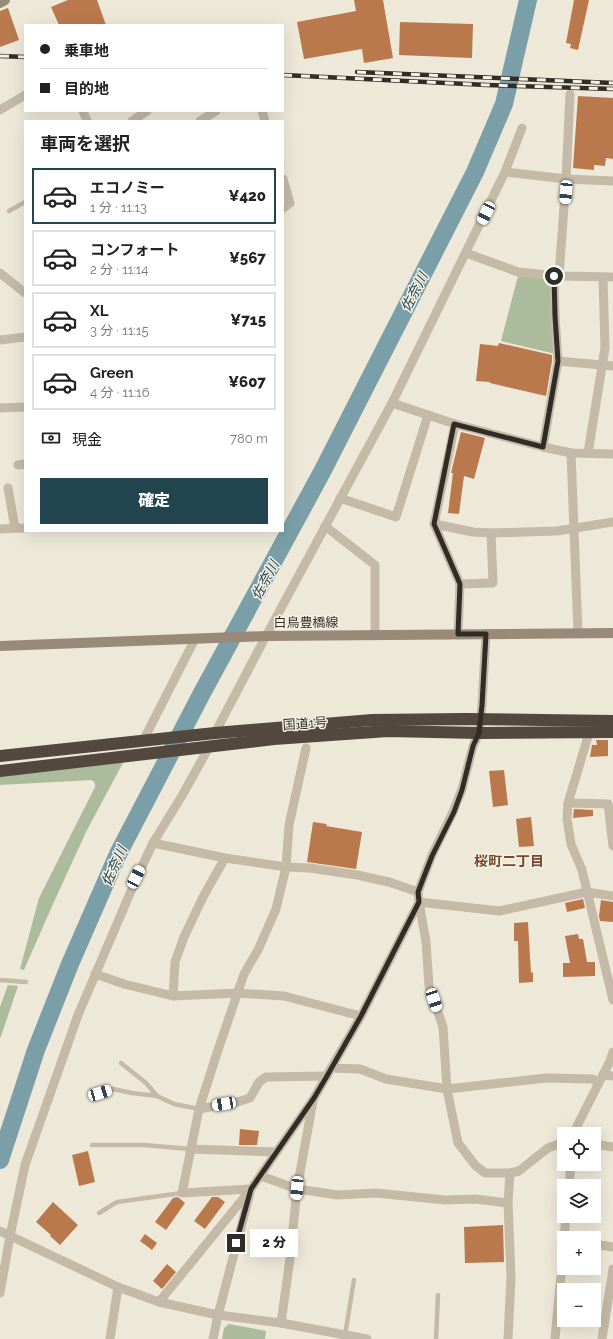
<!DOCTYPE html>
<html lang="ja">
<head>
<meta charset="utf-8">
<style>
	body { margin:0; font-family:Raleway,"Noto Sans JP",sans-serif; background:#f2f2f2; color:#222; height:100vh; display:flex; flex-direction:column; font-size:15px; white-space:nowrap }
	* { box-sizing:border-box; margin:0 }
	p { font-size:13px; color:#767676 }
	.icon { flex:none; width:22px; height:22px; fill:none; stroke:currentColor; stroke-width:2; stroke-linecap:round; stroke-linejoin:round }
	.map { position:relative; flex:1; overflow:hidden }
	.sheet { position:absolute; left:24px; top:120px; width:260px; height:412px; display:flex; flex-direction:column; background:#fff; border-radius:0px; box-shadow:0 4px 16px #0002 }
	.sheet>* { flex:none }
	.top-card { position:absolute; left:24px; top:24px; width:260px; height:88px; border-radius:0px; box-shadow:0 4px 16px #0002; display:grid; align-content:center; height:88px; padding:0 16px; background:#fff }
	.tools { position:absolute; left:557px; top:1127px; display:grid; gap:8px }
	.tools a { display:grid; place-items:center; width:44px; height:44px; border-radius:0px; background:#fff; box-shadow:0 4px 16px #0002; font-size:20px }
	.end { position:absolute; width:18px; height:18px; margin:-9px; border:5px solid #322c26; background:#fff; box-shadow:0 0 0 2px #fff }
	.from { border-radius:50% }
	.bubble { position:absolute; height:28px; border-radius:0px; background:#fff; box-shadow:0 4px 16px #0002; font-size:13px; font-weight:800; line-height:28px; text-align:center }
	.car { position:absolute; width:12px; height:24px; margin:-12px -6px; border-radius:5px; box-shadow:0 0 3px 1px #0007; background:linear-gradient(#fff 24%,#345 0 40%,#fff 0 76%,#345 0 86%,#fff 0) }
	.top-card b { display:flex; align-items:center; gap:14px; height:38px; font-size:15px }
	.top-card b+b { border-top:1px solid #e0e0e0 }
	.top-card i { width:10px; height:10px; background:#222 }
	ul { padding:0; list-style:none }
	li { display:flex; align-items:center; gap:12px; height:56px; margin:0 8px 6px; padding:0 8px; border:2px solid #e0e0e0; border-radius:0px }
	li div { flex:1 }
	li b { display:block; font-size:15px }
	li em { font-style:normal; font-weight:800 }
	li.on { border-color:#21444f }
	li>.icon { width:36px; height:36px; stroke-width:1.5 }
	h2 { padding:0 16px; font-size:18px; line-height:48px }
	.pay { display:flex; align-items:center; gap:10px; height:44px; padding:0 16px; font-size:15px }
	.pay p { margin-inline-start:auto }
	.cta { display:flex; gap:8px; margin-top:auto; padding:8px 16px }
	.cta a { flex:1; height:46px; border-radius:0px; background:#21444f; color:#fff; font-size:16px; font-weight:800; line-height:46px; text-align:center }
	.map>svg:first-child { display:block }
	.green { fill:#abbb9b }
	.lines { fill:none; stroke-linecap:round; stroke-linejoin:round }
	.river { stroke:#7b9fa8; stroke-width:18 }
	.building { fill:#b9794d }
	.lane { stroke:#c5b9a7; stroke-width:4.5 }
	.street { stroke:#c5b9a7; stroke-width:9 }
	.secondary { stroke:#988979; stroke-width:10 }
	.highway { stroke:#52483e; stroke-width:12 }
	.rail-casing { stroke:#322c26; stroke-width:4.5 }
	.rail { stroke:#f6f1e5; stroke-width:3; stroke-dasharray:9; stroke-linecap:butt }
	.route { stroke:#322c26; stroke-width:5 }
	.labels { text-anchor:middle; stroke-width:3; stroke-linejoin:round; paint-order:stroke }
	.street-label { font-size:13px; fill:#322c26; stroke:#f6f1e5 }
	.water-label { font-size:14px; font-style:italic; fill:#21444f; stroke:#f6f1e5 }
	.neighbourhood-label { font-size:14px; font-weight:bold; fill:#784828; stroke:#f6f1e5 }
</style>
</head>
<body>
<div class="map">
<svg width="613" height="1339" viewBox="0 0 613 1339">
	<rect width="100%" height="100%" fill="#eee8d9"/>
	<g class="green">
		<path d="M518,276L550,278L556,354L501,341Z"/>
		<path d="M124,761L87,830L53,904L24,970L20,969L39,898L95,787V783L92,780L0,785V776Z"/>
		<path d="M8,985L18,986L0,1039V1007Z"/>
		<path d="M229,1324L266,1331L265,1339H222L224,1328Z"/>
	</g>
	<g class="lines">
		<path class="river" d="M0,1160L36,1050L70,964L118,854L202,693L322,472L475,172L504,104L528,0"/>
	</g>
	<g class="building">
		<path d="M68,0H97L106,25H59L51,7Z"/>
		<path d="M354,0H383L393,58L364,63L362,49L304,59L297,22L356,11Z"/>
		<path d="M574,0H589L578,50L570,48L571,44L566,43Z"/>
		<path d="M8,8L19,40L0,47V11Z"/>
		<path d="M400,22L473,24L472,58L399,55Z"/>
		<path d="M578,96L613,98V159L606,158L605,166L594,165V170L573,168Z"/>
		<path d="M499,343L552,355V361L546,396L490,383V382L476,381L480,344L498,346Z"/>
		<path d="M461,432L485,438L474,479L464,476L459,514L448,513L453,473H451Z"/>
		<path d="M596,740H608V756L590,757L592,745H597Z"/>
		<path d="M504,770L508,805L493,807L489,771Z"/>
		<path d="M574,809L593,810V816L573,818Z"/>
		<path d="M531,817L534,846L519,847L516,819Z"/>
		<path d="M313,822L327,824L326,826L362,832L356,869L307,862Z"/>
		<path d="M583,899L585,908L567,912L565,903Z"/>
		<path d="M601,900L613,902V922L600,921L599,916Z"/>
		<path d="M528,922L531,973L533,972V982L519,983L518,941H514V923Z"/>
		<path d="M578,934L579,939H583L587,962H595V976L563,977V963H570L565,936Z"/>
		<path d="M240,1129L259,1131L257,1145H239Z"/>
		<path d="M88,1151L95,1182L79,1186L72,1155Z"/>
		<path d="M178,1197L185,1203L166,1230L155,1222L173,1198Z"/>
		<path d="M212,1197H218L225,1202L205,1229L194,1221Z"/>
		<path d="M53,1202L78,1225L60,1245L50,1236L51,1235L36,1222Z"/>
		<path d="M503,1225L504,1262L465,1263L464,1227Z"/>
		<path d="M145,1234L157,1243L152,1250L140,1241Z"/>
		<path d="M167,1264L176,1272L162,1289L153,1281Z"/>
	</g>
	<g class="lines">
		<g class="lane">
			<path d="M9,211L25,202"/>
			<path d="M0,980L26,982"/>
			<path d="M121,1063L146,1083L157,1096"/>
			<path d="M100,1093L113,1089L132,1093L157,1096L174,1104L199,1109"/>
			<path d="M92,1145H144L190,1149"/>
			<path d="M99,1213L117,1202L182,1193"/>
			<path d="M345,1335L354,1280"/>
			<path d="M436,1339L438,1295"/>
		</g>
		<g class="street">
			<path d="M0,110L25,95"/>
			<path d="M83,111L87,121"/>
			<path d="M262,111L265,121"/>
			<path d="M132,121L147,111"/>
			<path d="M200,121L216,111"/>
			<path d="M505,172L566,179L613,181"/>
			<path d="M283,179L290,203L283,208"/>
			<path d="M466,253L518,272L559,276L613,277"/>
			<path d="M0,273L25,293"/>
			<path d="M559,276L566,179L570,94"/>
			<path d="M0,340L25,337"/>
			<path d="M558,361L613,366"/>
			<path d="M392,403L455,424L543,447L571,453L613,454"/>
			<path d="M0,408L25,407"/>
			<path d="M455,424L434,524L460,584L458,634"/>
			<path d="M543,447L558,361L555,316L554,275"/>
			<path d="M571,453L578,633"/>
			<path d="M588,453L605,348L603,278"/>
			<path d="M18,465L25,464"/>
			<path d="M8,488L15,528"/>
			<path d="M340,498L396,517L428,415"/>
			<path d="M434,524L473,532L491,533L557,531L613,522"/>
			<path d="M325,526L375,565V635"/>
			<path d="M0,529L25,528"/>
			<path d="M460,584L493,583L491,533"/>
			<path d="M215,733L266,636L392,403L505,172L522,128"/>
			<path d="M589,733L568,803L567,819L571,844L582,870L613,1000"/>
			<path d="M143,741L195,639"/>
			<path d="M568,803L608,804L613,846"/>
			<path d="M153,843L225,858L286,867L310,868L357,875L389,882L418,892"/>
			<path d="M95,974L124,984L173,996L238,993L284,996L361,1016"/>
			<path d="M173,996L175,962L184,937L203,897L225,858"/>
			<path d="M331,1068L360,1069L386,1079L447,1089L546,1078L592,1079L599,1082"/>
			<path d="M603,1075L613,1076"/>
			<path d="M199,1109L237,1102L250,1098L259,1082L266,1077L327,1076"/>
			<path d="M575,1134L577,1126L610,1061L613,1052"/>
			<path d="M564,1142L548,1148L519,1171L510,1173H485L475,1165L458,1143L447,1089L443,1027L429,986L426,942L419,902L499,911L587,892L613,896"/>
			<path d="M594,1144L613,1147"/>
			<path d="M190,1149L276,1152"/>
			<path d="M261,1176L297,1189L338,1195L376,1193L445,1200L475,1199L508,1203L510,1173"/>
			<path d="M569,1186L571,1164"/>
			<path d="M251,1189L182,1193L199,1109L218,1050L244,974L258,950L276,909L286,867L289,825L306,748"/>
			<path d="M508,1203L511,1277L508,1339"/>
			<path d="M0,1231L118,1287L159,1302L218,1315L281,1323L367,1339"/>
			<path d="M564,1238L566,1216"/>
			<path d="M594,1244L613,1247"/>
			<path d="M0,1293L10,1236L25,1165L78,1015L137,877L153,843L183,794L209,747"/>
			<path d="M159,1302L251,1189L314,1098L361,1016L419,902L418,892L432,855L453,812L462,789L473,746L479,733L482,705L486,634"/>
			<path d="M281,1323L290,1259L297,1189L313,1101"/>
			<path d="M110,1339L118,1287"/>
			<path d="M213,1339L218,1315L250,1193"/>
			<path d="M555,1339L564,1243"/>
			<path d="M602,1339L613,1269"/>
		</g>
		<g class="secondary">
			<path d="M0,3L5,0"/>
			<path d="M0,646L266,636L613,633"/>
		</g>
		<g class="highway">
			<path d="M0,756L215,733L372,720L465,719L613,721"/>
			<path d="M0,771L274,739L388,731L479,733L613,732"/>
		</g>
		<defs>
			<g id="rail">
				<path d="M0,56L25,57"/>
				<path d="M357,72L613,83"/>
				<path d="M283,75L487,85L613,89"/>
			</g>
		</defs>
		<use href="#rail" class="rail-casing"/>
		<use href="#rail" class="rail"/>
	</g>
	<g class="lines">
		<path class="route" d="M236,1243L251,1189L314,1098L327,1076L361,1016L419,902L418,892L432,856L454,812L462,790L473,746L479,733L482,705L486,634H458L460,584L434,524L454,424L543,447L558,361L555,316L554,276"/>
	</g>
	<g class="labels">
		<g class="street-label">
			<text x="306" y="627">白鳥豊橋線</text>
			<text transform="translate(305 723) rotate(-4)" y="5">国道1号</text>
		</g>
		<g class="water-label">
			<text transform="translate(414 292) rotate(-63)" y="5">佐奈川</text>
			<text transform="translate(265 580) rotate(-62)" y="5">佐奈川</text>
			<text transform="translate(114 866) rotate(-66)" y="5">佐奈川</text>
		</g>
		<g class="neighbourhood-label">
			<text x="509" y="866">桜町二丁目</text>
		</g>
	</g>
</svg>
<div class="tools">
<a><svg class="icon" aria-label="locate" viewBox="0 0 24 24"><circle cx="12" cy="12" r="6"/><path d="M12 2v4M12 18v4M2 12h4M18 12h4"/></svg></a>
<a><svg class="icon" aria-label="layers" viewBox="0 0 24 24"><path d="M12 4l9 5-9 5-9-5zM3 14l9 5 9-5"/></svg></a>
<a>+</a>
<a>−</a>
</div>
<i class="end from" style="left:554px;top:276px"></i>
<i class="end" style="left:236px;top:1243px"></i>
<div class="bubble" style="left:250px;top:1229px;width:48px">2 分</div>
<i class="car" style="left:566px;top:192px;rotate:185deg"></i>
<i class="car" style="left:486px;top:213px;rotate:206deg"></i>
<i class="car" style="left:136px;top:877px;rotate:26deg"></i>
<i class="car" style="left:434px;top:1000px;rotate:162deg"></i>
<i class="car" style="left:100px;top:1093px;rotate:73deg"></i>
<i class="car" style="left:224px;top:1104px;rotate:261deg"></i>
<i class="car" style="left:297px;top:1188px;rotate:185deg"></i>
<div class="top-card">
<b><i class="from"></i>乗車地</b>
<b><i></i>目的地</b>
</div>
<section class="sheet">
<h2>車両を選択</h2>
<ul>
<li class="on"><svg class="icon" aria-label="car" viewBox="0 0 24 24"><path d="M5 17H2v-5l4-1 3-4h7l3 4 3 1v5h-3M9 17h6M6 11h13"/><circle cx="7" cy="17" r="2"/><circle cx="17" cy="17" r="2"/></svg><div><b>エコノミー</b><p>1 分 · 11:13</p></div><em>¥420</em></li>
<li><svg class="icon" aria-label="car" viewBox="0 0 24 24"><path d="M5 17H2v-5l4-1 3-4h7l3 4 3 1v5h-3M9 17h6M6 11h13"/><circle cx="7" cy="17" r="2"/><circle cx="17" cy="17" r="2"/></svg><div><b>コンフォート</b><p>2 分 · 11:14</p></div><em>¥567</em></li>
<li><svg class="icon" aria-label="car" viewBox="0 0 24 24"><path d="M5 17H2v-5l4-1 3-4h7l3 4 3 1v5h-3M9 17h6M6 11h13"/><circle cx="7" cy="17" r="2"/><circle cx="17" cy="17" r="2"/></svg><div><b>XL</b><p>3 分 · 11:15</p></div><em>¥715</em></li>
<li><svg class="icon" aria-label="car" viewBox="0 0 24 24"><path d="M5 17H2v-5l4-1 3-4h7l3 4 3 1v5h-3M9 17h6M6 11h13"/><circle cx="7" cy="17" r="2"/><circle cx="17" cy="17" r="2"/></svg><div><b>Green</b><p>4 分 · 11:16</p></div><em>¥607</em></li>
</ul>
<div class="pay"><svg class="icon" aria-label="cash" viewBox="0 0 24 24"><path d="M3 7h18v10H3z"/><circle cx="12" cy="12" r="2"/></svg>現金<p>780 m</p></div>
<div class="cta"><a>確定</a></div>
</section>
</div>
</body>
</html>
